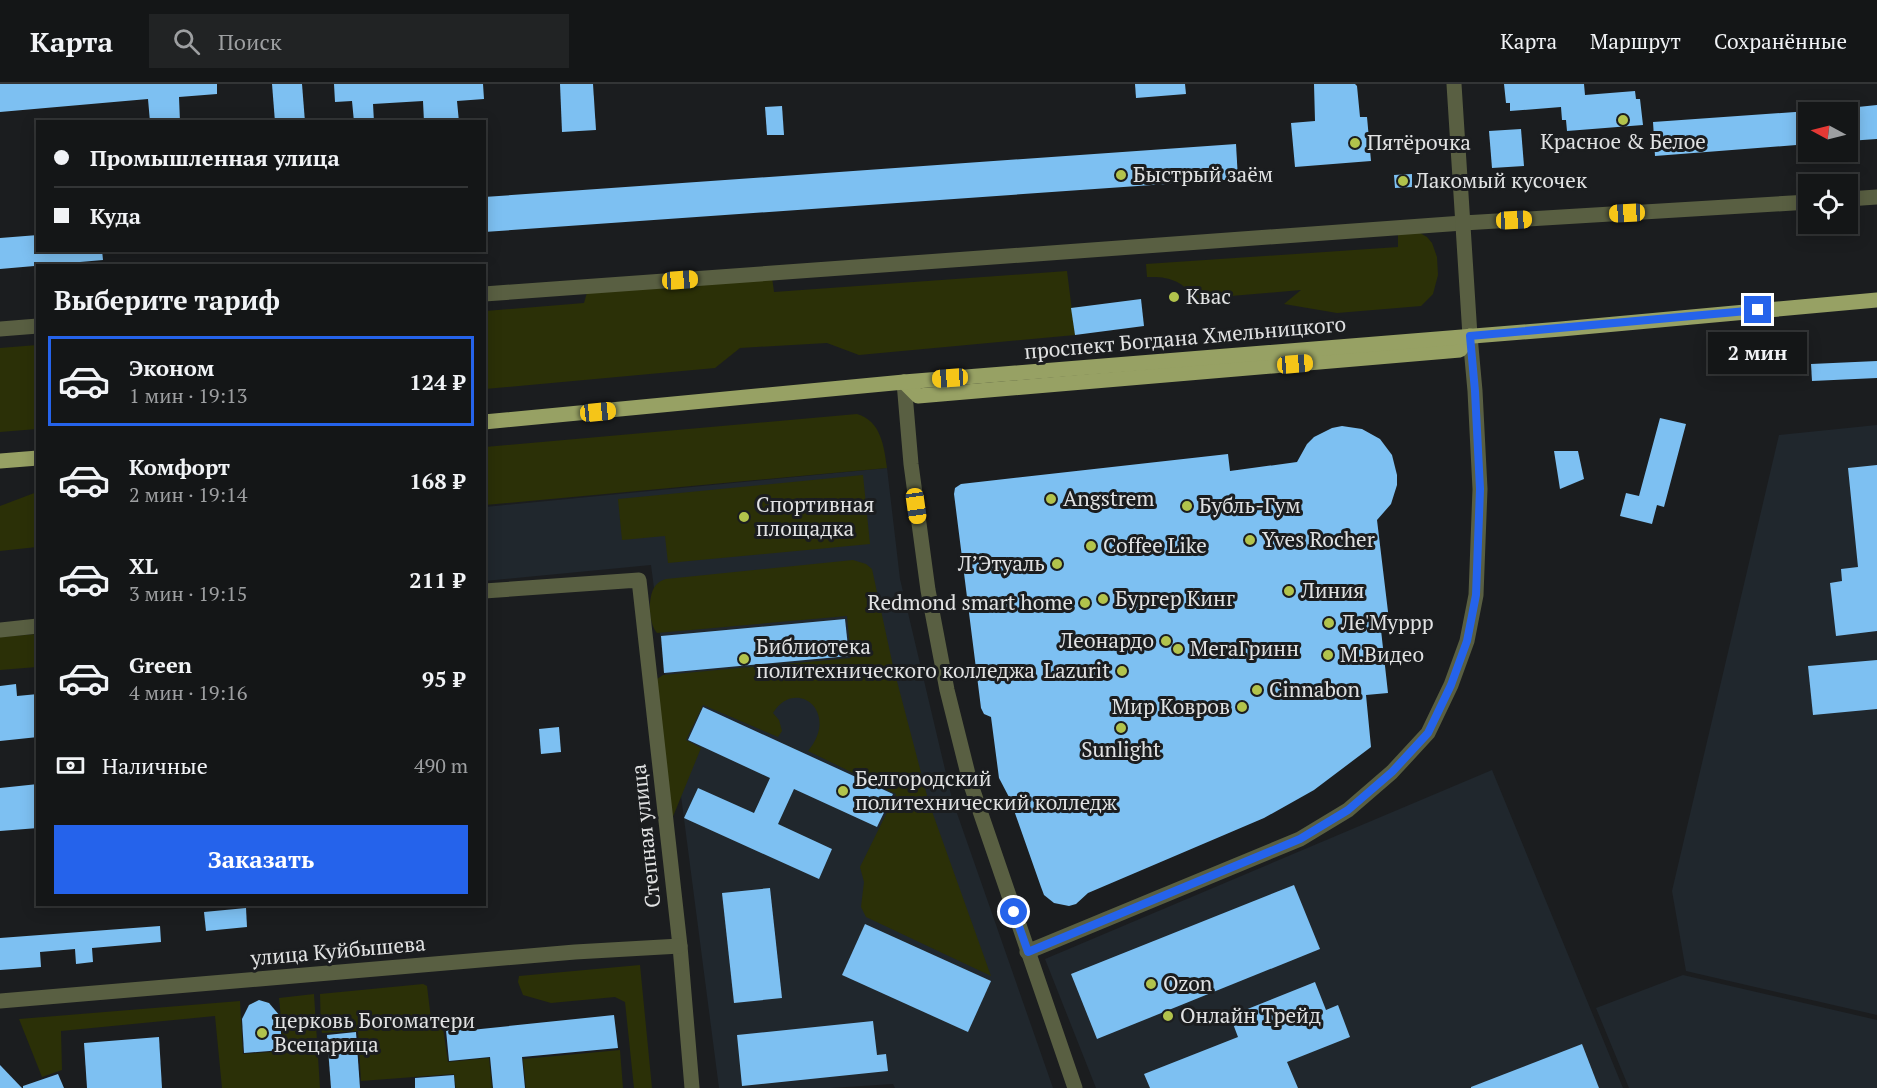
<!DOCTYPE html>
<html lang="ru">
<head>
<meta charset="utf-8">
<style>
	body { margin:0; font-family:"PT Serif",serif; background:#212324; color:#f1f3f6; height:100vh; display:flex; flex-direction:column; font-size:22px; white-space:nowrap }
	* { box-sizing:border-box; margin:0 }
	p { font-size:20px; color:#9d9fa1 }
	.icon { flex:none; width:33px; height:33px; fill:none; stroke:currentColor; stroke-width:2; stroke-linecap:round; stroke-linejoin:round }
	.map { position:relative; flex:1; overflow:hidden }
	.panel { position:absolute; left:36px; top:180px; width:450px; height:642px; display:flex; flex-direction:column; background:#141617; border-radius:0px; box-shadow:0 3px 15px #0003,0 0 0 2px #333536 }
	.panel>* { flex:none }
	.top-card { position:absolute; left:36px; top:36px; width:450px; height:132px; border-radius:0px; box-shadow:0 3px 15px #0003,0 0 0 2px #333536; display:grid; align-content:center; height:132px; padding:0 18px; background:#141617 }
	.needle { width:39px; rotate:277deg }
	.controls { position:absolute; left:1798px; top:18px; display:grid; gap:12px }
	.controls a { display:grid; place-items:center; width:60px; height:60px; border-radius:0px; background:#141617; box-shadow:0 3px 15px #0003,0 0 0 2px #333536; font-size:30px }
	.end { position:absolute; width:27px; height:27px; margin:-14px; border:8px solid #2563eb; background:#fff; box-shadow:0 0 0 3px #fff }
	.from { border-radius:50% }
	.bubble { position:absolute; height:42px; border-radius:0px; background:#141617; box-shadow:0 3px 15px #0003,0 0 0 2px #333536; font-size:20px; font-weight:700; line-height:42px; text-align:center }
	.car { position:absolute; width:18px; height:36px; margin:-18px -9px; border-radius:8px; box-shadow:0 0 4px 2px #0007; background:linear-gradient(#f5c518 24%,#345 0 40%,#f5c518 0 76%,#345 0 86%,#f5c518 0) }
	.top-card b { display:flex; align-items:center; gap:21px; height:57px; font-size:22px }
	.top-card b+b { border-top:2px solid #333536 }
	.top-card i { width:15px; height:15px; background:#f1f3f6 }
	ul { padding:0; list-style:none }
	li { display:flex; align-items:center; gap:18px; height:90px; margin:0 12px 9px; padding:0 6px; border:3px solid transparent; border-radius:0px }
	li div { flex:1 }
	li b { display:block; font-size:22px }
	li em { font-style:normal; font-weight:700 }
	li.active { border-color:#2563eb }
	li>.icon { width:54px; height:54px; stroke-width:1.5 }
	h2 { padding:0 18px; font-size:27px; line-height:72px }
	.pay { display:flex; align-items:center; gap:15px; height:66px; padding:0 18px; font-size:22px }
	.pay p { margin-inline-start:auto }
	.button { display:flex; gap:12px; margin-top:auto; padding:12px 18px }
	.button a { flex:1; height:69px; border-radius:0px; background:#2563eb; color:#fff; font-size:24px; font-weight:700; line-height:69px; text-align:center }
	header { display:flex; align-items:center; gap:36px; box-sizing:border-box; height:84px; padding:0 30px; background:#141617; border-bottom:2px solid #333536 }
	header strong { font-size:28px }
	nav { display:flex; gap:33px; margin-inline-start:auto; font-size:21px }
	.search { width:420px; height:54px; background:#212324; display:flex; align-items:center; gap:15px; box-sizing:border-box; padding:0 21px; border-radius:0px; color:#9d9fa1; font-size:22px }
	.map>svg:first-child { display:block }
	.built { fill:#20272d }
	.green { fill:#2b3007 }
	.building { fill:#7dc0f2 }
	.lines { fill:none; stroke-linecap:round; stroke-linejoin:round }
	.minor { stroke:#595f42; stroke-width:15 }
	.major { stroke:#97a164; stroke-width:15 }
	.route { stroke:#2563eb; stroke-width:8 }
	.poi-dot { fill:#b2c34c; stroke:#1b1d1f; stroke-width:2 }
	.labels { text-anchor:middle; stroke-width:6; stroke-linejoin:round; paint-order:stroke }
	.poi-label { font-size:21px; fill:#e1e2e3; stroke:#1b1d1f; text-anchor:start }
	.street-label { font-size:21px; fill:#e1e2e3; stroke:#1b1d1f }
</style>
</head>
<body>
<header>
<strong>Карта</strong>
<div class="search"><svg class="icon" aria-label="search" viewBox="0 0 24 24"><circle cx="10" cy="10" r="6"/><path d="M15 15l6 6"/></svg>Поиск</div>
<nav><a>Карта</a><a>Маршрут</a><a>Сохранённые</a></nav>
</header>
<div class="map">
<svg width="1877" height="1004" viewBox="0 0 1877 1004">
	<rect width="100%" height="100%" fill="#1b1d1f"/>
	<g class="built">
		<path d="M1877,341V931L1686,887L1672,807L1779,351Z"/>
		<path d="M887,384L900,495L952,715L1053,1004H895L893,1000L831,1004H719L651,481L485,497V423Z"/>
		<path d="M1492,686L1623,1004H1096L1045,875Z"/>
		<path d="M1683,891L1877,936V1004H1629L1596,924Z"/>
	</g>
	<g class="green">
		<path d="M1398,147L1420,149L1427,153L1432,159L1437,173L1438,191L1433,210L1421,222L1337,229L1284,220L1301,206L1196,215C1182,197 1170,192 1147,193L1146,180L1398,163Z"/>
		<path d="M1067,187L1075,251L859,271L827,259L740,264L715,284L485,305V227L584,219L588,205L772,193L774,208Z"/>
		<path d="M37,261V345L0,348V264Z"/>
		<path d="M857,330C881,337 884,362 887,384L485,421V363Z"/>
		<path d="M863,391L870,460L668,479L665,452L622,456L618,415Z"/>
		<path d="M37,408V463L0,467V422Z"/>
		<path d="M853,476L866,480L872,485L893,582L929,719L991,892L866,833L861,823L864,798L860,783L896,710L808,667C841,627 795,593 773,629L779,636L782,647L778,653L703,621L686,656L701,664L672,735L657,595L663,591L851,574L847,532L657,549C648,539 647,509 657,500C660,497 663,496 666,495Z"/>
		<path d="M37,550V583L0,586V553Z"/>
		<path d="M640,881L652,1004H634L625,918L615,913L551,919L523,911L518,898L519,892Z"/>
		<path d="M423,900L427,902L431,935L442,937L448,978L489,974L492,1004H456L454,990L361,997L358,947L322,949L321,945L320,910Z"/>
		<path d="M314,910L320,1004H222L215,932L61,947L62,986L42,993L19,935L240,917L243,970L284,967L279,914Z"/>
		<path d="M620,966L623,1004H526L523,975Z"/>
	</g>
	<g class="building">
		<path d="M0,0H217V10L179,13L180,38H150L148,15L0,28Z"/>
		<path d="M272,0H302L305,38H275Z"/>
		<path d="M334,0H483L484,15L457,17L459,38H424L423,17L373,20L374,38H354L352,17L335,18Z"/>
		<path d="M560,0H593L596,46L562,48Z"/>
		<path d="M1135,0H1185L1186,10L1136,14Z"/>
		<path d="M1314,0H1355L1357,2L1360,33H1367L1371,77L1295,83L1291,39L1315,37Z"/>
		<path d="M1504,0H1584L1585,11L1635,7L1636,15H1640L1643,41L1567,47L1566,36H1562L1561,23L1510,27V19H1506Z"/>
		<path d="M1877,21V55L1848,57V24Z"/>
		<path d="M782,22L784,51H767L765,23Z"/>
		<path d="M1809,27V60L1655,72L1653,38Z"/>
		<path d="M1521,45L1524,82L1492,84L1489,47Z"/>
		<path d="M1236,60L1238,95L484,148V113Z"/>
		<path d="M1412,90V103L1395,104L1394,91Z"/>
		<path d="M38,151V166H102L103,176L0,185V154Z"/>
		<path d="M1141,215L1144,242L1075,251L1071,224Z"/>
		<path d="M1877,277V294L1812,297L1811,280Z"/>
		<path d="M1660,334L1686,340L1664,423L1657,421L1652,440L1620,432L1626,409L1639,412Z"/>
		<path d="M1342,342L1362,345L1380,355L1392,371L1397,391V401L1391,420L1377,436L1389,536L1380,537L1388,609L1366,611L1371,663L1314,706L1264,734L1088,809L1076,820L1069,822L1054,819L1044,811L1041,803L1010,715L999,694L991,633L984,630L981,624L954,410L955,404L961,400L1228,370L1230,387L1297,378L1307,360L1314,353L1332,344Z"/>
		<path d="M1554,367H1578L1584,395L1560,405Z"/>
		<path d="M1877,381V547L1836,552L1830,499L1842,497L1841,485L1858,483L1848,384Z"/>
		<path d="M845,535L849,572L664,589L661,552Z"/>
		<path d="M1877,576V625L1813,631L1808,582Z"/>
		<path d="M16,600L17,612L38,610V653L0,657V602Z"/>
		<path d="M703,623L893,710L877,743L794,705L778,740L832,765L819,795L684,734L698,704L754,729L770,694L688,656Z"/>
		<path d="M559,643L561,668L541,670L539,645Z"/>
		<path d="M38,700V744L0,747V704Z"/>
		<path d="M1294,801L1320,865L1097,955L1071,890Z"/>
		<path d="M770,804L782,914L734,919L722,809Z"/>
		<path d="M246,824L247,843L206,847L204,828Z"/>
		<path d="M865,840L991,897L968,948L842,891Z"/>
		<path d="M160,842L161,858L92,864L93,878L76,880L75,865L40,868L41,883L0,886V854Z"/>
		<path d="M1315,898L1326,926L1338,921L1350,953L1287,978L1298,1004H1150L1144,990L1238,953L1230,932Z"/>
		<path d="M259,916L269,919L280,932L282,966L244,969L242,935L249,921Z"/>
		<path d="M614,931L618,964L522,973L525,1004H493L490,973L449,977L445,936L470,934L471,946Z"/>
		<path d="M873,937L877,971L886,970L888,987L742,1002L737,951Z"/>
		<path d="M356,948L360,1004H331L327,951Z"/>
		<path d="M159,953L162,1004H87L84,959Z"/>
		<path d="M1582,960L1599,1004H1471V1003Z"/>
		<path d="M0,981L22,1004H0Z"/>
		<path d="M58,990L64,1004H23V1002Z"/>
		<path d="M454,991L455,1004H415V994Z"/>
	</g>
	<g class="lines">
		<g class="minor">
			<path d="M1848,115L1877,113"/>
			<path d="M484,210L1463,139L1809,118"/>
			<path d="M0,245L38,242"/>
			<path d="M904,298L911,380L928,506L947,606L970,698L1075,1004"/>
			<path d="M484,507L639,496L680,862L692,1004"/>
			<path d="M0,546L38,542"/>
			<path d="M1027,868L1300,755L1348,726L1392,688L1428,649L1451,601L1467,557L1476,511L1480,405L1475,307L1470,252L1454,0"/>
			<path d="M0,917L575,868L680,862"/>
		</g>
		<g class="major">
			<path d="M904,298L918,312L1460,266L1470,252"/>
			<path d="M484,338L904,298L1561,245L1877,216"/>
			<path d="M0,377L38,374"/>
		</g>
	</g>
	<g class="lines">
		<path class="route" d="M1014,828L1028,868L1300,755L1348,726L1392,688L1428,649L1451,601L1467,557L1476,511L1480,405L1475,307L1470,252L1758,226"/>
	</g>
	<g class="poi-dot">
		<circle cx="1623" cy="36" r="6"/>
		<circle cx="1355" cy="59" r="6"/>
		<circle cx="1121" cy="91" r="6"/>
		<circle cx="1403" cy="97" r="6"/>
		<circle cx="1174" cy="213" r="6"/>
		<circle cx="1051" cy="415" r="6"/>
		<circle cx="1187" cy="422" r="6"/>
		<circle cx="744" cy="433" r="6"/>
		<circle cx="1250" cy="456" r="6"/>
		<circle cx="1091" cy="462" r="6"/>
		<circle cx="1057" cy="480" r="6"/>
		<circle cx="1289" cy="507" r="6"/>
		<circle cx="1103" cy="515" r="6"/>
		<circle cx="1085" cy="519" r="6"/>
		<circle cx="1329" cy="539" r="6"/>
		<circle cx="1166" cy="557" r="6"/>
		<circle cx="1178" cy="565" r="6"/>
		<circle cx="1328" cy="571" r="6"/>
		<circle cx="744" cy="575" r="6"/>
		<circle cx="1122" cy="587" r="6"/>
		<circle cx="1257" cy="606" r="6"/>
		<circle cx="1242" cy="623" r="6"/>
		<circle cx="1121" cy="644" r="6"/>
		<circle cx="843" cy="707" r="6"/>
		<circle cx="1151" cy="900" r="6"/>
		<circle cx="1168" cy="932" r="6"/>
		<circle cx="262" cy="949" r="6"/>
	</g>
	<g class="labels">
		<g class="poi-label">
			<text x="1623" y="65" text-anchor="middle">Красное &amp; Белое</text>
			<text x="1367" y="66">Пятёрочка</text>
			<text x="1133" y="98">Быстрый заём</text>
			<text x="1415" y="104">Лакомый кусочек</text>
			<text x="1186" y="220">Квас</text>
			<text x="1063" y="422">Angstrem</text>
			<text x="756" y="428">Спортивная<tspan x="756" dy="24">площадка</tspan></text>
			<text x="1199" y="429">Бубль-Гум</text>
			<text x="1262" y="463">Yves Rocher</text>
			<text x="1103" y="469">Coffee Like</text>
			<text x="1045" y="487" text-anchor="end">Л’Этуаль</text>
			<text x="1301" y="514">Линия</text>
			<text x="1115" y="522">Бургер Кинг</text>
			<text x="1073" y="526" text-anchor="end">Redmond smart home</text>
			<text x="1341" y="546">Ле'Муррр</text>
			<text x="1154" y="564" text-anchor="end">Леонардо</text>
			<text x="756" y="570">Библиотека<tspan x="756" dy="24">политехнического колледжа</tspan></text>
			<text x="1190" y="572">МегаГринн</text>
			<text x="1340" y="578">М.Видео</text>
			<text x="1110" y="594" text-anchor="end">Lazurit</text>
			<text x="1269" y="613">Cinnabon</text>
			<text x="1230" y="630" text-anchor="end">Мир Ковров</text>
			<text x="1121" y="673" text-anchor="middle">Sunlight</text>
			<text x="855" y="702">Белгородский<tspan x="855" dy="24">политехнический колледж</tspan></text>
			<text x="1163" y="907">Ozon</text>
			<text x="1180" y="939">Онлайн Трейд</text>
			<text x="274" y="944">церковь Богоматери<tspan x="274" dy="24">Всецарица</tspan></text>
		</g>
		<g class="street-label">
			<text transform="translate(1185 254) rotate(-5)" y="7">проспект Богдана Хмельницкого</text>
			<text transform="translate(646 752) rotate(-96)" y="7">Степная улица</text>
			<text transform="translate(338 867) rotate(-5)" y="7">улица Куйбышева</text>
		</g>
	</g>
</svg>
<div class="controls">
<a><svg class="needle" viewBox="-14 -14 28 28"><path d="M0-13l5 13h-10z" fill="#e53935"/><path d="M0 13l5-13h-10z" fill="#9d9fa1"/></svg></a>
<a><svg class="icon" aria-label="locate" viewBox="0 0 24 24"><circle cx="12" cy="12" r="6"/><path d="M12 2v4M12 18v4M2 12h4M18 12h4"/></svg></a>
</div>
<i class="end from" style="left:1014px;top:828px"></i>
<i class="end" style="left:1758px;top:226px"></i>
<div class="bubble" style="left:1708px;top:248px;width:99px">2 мин</div>
<i class="car" style="left:1627px;top:129px;rotate:267deg"></i>
<i class="car" style="left:1514px;top:136px;rotate:87deg"></i>
<i class="car" style="left:680px;top:196px;rotate:86deg"></i>
<i class="car" style="left:1295px;top:280px;rotate:85deg"></i>
<i class="car" style="left:950px;top:294px;rotate:266deg"></i>
<i class="car" style="left:598px;top:328px;rotate:84deg"></i>
<i class="car" style="left:916px;top:422px;rotate:172deg"></i>
<div class="top-card">
<b><i class="from"></i>Промышленная улица</b>
<b><i></i>Куда</b>
</div>
<section class="panel">
<h2>Выберите тариф</h2>
<ul>
<li class="active"><svg class="icon" aria-label="car" viewBox="0 0 24 24"><path d="M5 17H2v-5l4-1 3-4h7l3 4 3 1v5h-3M9 17h6M6 11h13"/><circle cx="7" cy="17" r="2"/><circle cx="17" cy="17" r="2"/></svg><div><b>Эконом</b><p>1 мин · 19:13</p></div><em>124 ₽</em></li>
<li><svg class="icon" aria-label="car" viewBox="0 0 24 24"><path d="M5 17H2v-5l4-1 3-4h7l3 4 3 1v5h-3M9 17h6M6 11h13"/><circle cx="7" cy="17" r="2"/><circle cx="17" cy="17" r="2"/></svg><div><b>Комфорт</b><p>2 мин · 19:14</p></div><em>168 ₽</em></li>
<li><svg class="icon" aria-label="car" viewBox="0 0 24 24"><path d="M5 17H2v-5l4-1 3-4h7l3 4 3 1v5h-3M9 17h6M6 11h13"/><circle cx="7" cy="17" r="2"/><circle cx="17" cy="17" r="2"/></svg><div><b>XL</b><p>3 мин · 19:15</p></div><em>211 ₽</em></li>
<li><svg class="icon" aria-label="car" viewBox="0 0 24 24"><path d="M5 17H2v-5l4-1 3-4h7l3 4 3 1v5h-3M9 17h6M6 11h13"/><circle cx="7" cy="17" r="2"/><circle cx="17" cy="17" r="2"/></svg><div><b>Green</b><p>4 мин · 19:16</p></div><em>95 ₽</em></li>
</ul>
<div class="pay"><svg class="icon" aria-label="cash" viewBox="0 0 24 24"><path d="M3 7h18v10H3z"/><circle cx="12" cy="12" r="2"/></svg>Наличные<p>490 m</p></div>
<div class="button"><a>Заказать</a></div>
</section>
</div>
</body>
</html>
